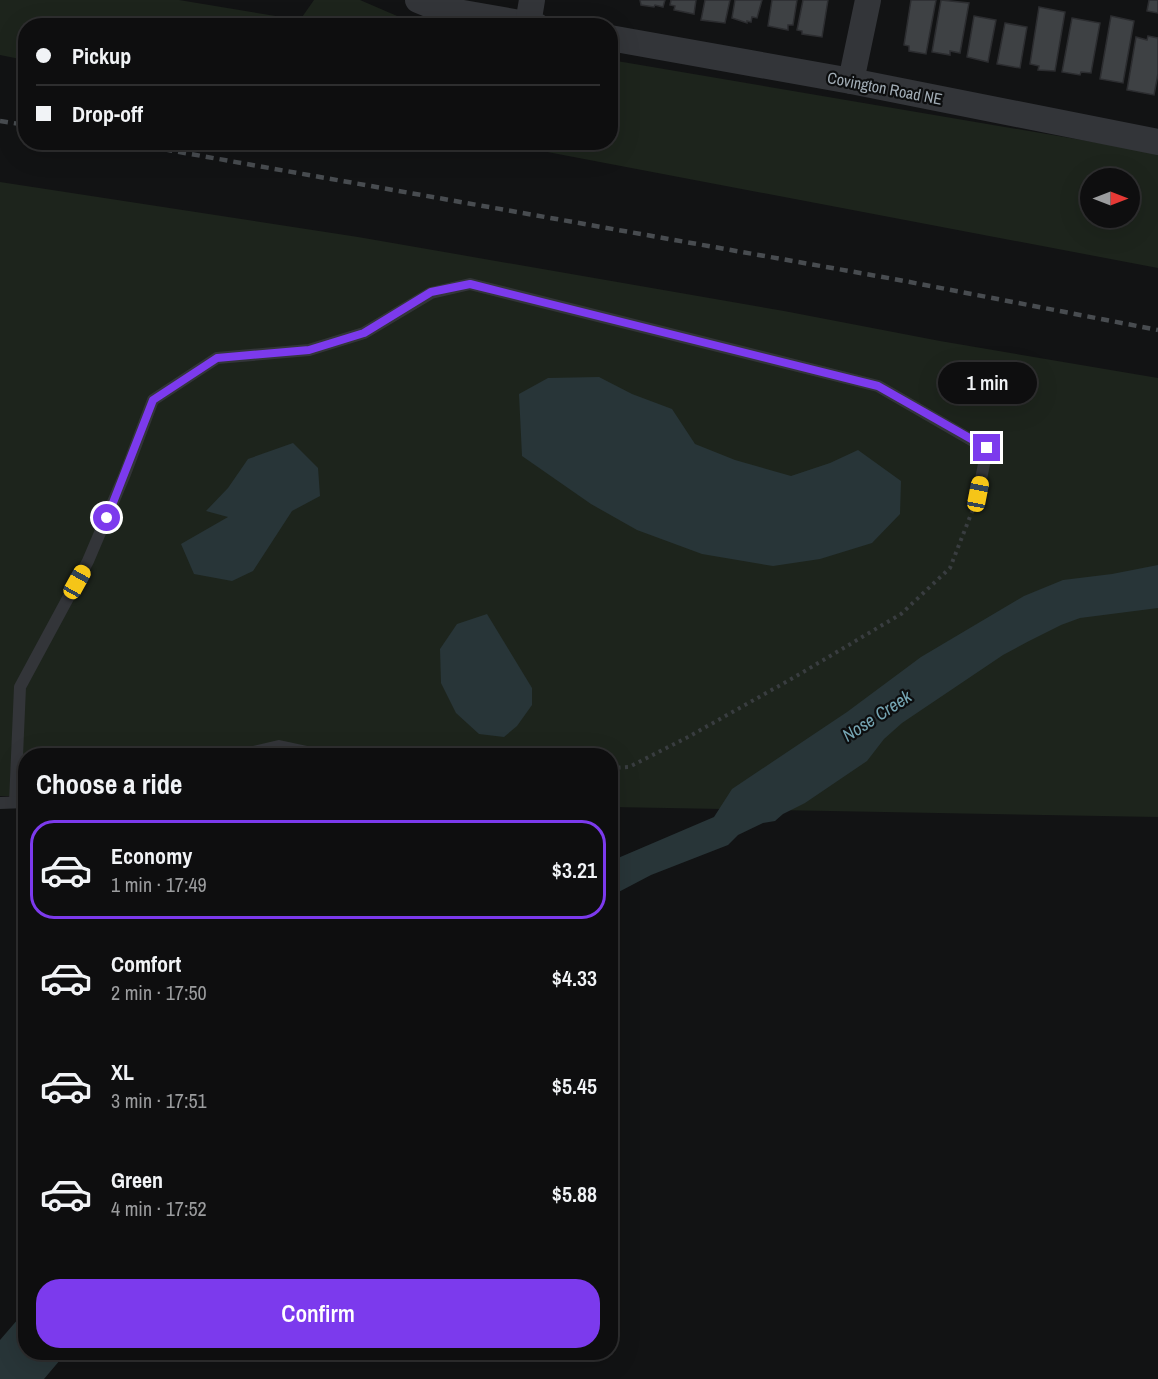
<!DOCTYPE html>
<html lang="en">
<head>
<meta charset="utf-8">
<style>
	body { margin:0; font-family:"Archivo Narrow",sans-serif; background:#171718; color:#f1f3f6; height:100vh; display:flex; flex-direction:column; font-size:22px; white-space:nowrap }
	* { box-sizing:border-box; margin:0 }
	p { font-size:20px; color:#9b9c9e }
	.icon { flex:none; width:33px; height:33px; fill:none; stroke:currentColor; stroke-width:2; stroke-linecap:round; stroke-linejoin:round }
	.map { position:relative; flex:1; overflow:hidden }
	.drawer { position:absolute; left:18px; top:748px; width:600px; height:612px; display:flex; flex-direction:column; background:#0e0e0f; border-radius:24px; box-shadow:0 6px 24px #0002,0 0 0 2px #2e2e2f }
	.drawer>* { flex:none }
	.hud { position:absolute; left:18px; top:18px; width:600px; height:132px; border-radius:24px; box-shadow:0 6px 24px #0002,0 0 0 2px #2e2e2f; display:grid; align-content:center; height:132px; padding:0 18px; background:#0e0e0f }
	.needle { width:39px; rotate:90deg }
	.controls { position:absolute; left:1080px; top:168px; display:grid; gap:12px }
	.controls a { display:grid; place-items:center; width:60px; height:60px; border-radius:50%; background:#0e0e0f; box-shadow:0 6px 24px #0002,0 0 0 2px #2e2e2f; font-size:30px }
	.end { position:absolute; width:27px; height:27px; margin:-14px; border:8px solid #7c3aed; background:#fff; box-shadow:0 0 0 3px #fff }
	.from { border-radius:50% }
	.bubble { position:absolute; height:42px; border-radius:21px; background:#0e0e0f; box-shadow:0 6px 24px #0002,0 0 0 2px #2e2e2f; font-size:20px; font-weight:600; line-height:42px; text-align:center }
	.car { position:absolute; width:18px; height:36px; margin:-18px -9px; border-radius:8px; box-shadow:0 0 4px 2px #0007; background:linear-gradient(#f5c518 24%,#345 0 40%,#f5c518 0 76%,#345 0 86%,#f5c518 0) }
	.hud b { display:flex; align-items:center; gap:21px; height:57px; font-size:22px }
	.hud b+b { border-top:2px solid #2e2e2f }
	.hud i { width:15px; height:15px; background:#f1f3f6 }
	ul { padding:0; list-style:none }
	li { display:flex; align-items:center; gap:18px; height:99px; margin:0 12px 9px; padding:0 6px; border:3px solid transparent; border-radius:24px }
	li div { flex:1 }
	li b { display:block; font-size:22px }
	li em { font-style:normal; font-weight:600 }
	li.selected { border-color:#7c3aed }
	li>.icon { width:54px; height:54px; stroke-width:1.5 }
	h2 { padding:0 18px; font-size:27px; line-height:72px }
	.primary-button { display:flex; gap:12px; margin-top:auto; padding:12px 18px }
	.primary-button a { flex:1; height:69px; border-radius:24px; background:#7c3aed; color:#fff; font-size:24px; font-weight:600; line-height:69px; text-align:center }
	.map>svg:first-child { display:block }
	.green { fill:#1d241c; fill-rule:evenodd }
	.water { fill:#283538 }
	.building { fill:#3e4144; stroke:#2c2d30; stroke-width:1.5 }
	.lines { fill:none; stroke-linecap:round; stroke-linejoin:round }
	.path { stroke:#393d40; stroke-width:4; stroke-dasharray:3 4.5; stroke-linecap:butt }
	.lane { stroke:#333539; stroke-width:12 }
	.street { stroke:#333539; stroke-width:26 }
	.rail { stroke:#484c50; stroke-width:4.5; stroke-dasharray:8 6; stroke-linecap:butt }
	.route { stroke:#7c3aed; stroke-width:8 }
	.labels { text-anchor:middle; stroke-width:4.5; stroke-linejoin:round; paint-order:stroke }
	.street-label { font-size:16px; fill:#a2adb6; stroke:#0d0e0f }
	.water-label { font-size:18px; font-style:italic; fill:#76a6b4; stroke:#0d0e0f }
</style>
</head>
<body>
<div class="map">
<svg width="1158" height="1379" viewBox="0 0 1158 1379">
	<rect width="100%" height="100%" fill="#121314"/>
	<g class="green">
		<path d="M0,0H179L300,20L314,0H360L418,25L26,26L25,60L0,55Z"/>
		<path d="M611,60L1158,153V268L500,143L610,142ZM1090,178H1130V218H1090Z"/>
		<path d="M0,182L358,237L784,311L940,341L1158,378V817L611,807L610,756H26L25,796H0Z"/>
	</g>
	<g class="water">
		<path d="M599,377L632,394L672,409L695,444L735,460L791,476L830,463L858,450L901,481L900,514L872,543L820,559L773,566L702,554L637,530L591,504L522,456L519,394L548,378Z"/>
		<path d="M293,443L318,468L320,496L292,511L253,571L232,581L194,574L181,544L228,517L206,511L228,488L248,459Z"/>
		<path d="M1158,565V608L1080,618L1061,625L1029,641L1003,655L902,723L884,739L867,761L805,803L783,814L775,821L763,823L738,835L728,845L651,875L611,896V861L714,817L732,789L847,712L921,657L1024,596L1063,580L1112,574Z"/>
		<path d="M487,614L532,688V705L517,726L504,737L479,734L456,713L441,683L440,649L457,624Z"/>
		<path d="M25,1311L26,1353H66L44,1379H0V1340Z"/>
	</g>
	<g class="building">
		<path d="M640,0H665L663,7L655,5L654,7L641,5Z"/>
		<path d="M671,0H696L694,14L674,10L675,6L670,5Z"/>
		<path d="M705,0H730L725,23L701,20Z"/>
		<path d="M735,0H762L757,18L752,17L751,22L747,21V23L732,18Z"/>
		<path d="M772,0H797L793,25H788V30L768,26Z"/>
		<path d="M803,0H828L822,37L802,34V31L797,30Z"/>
		<path d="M911,0H936L926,54L909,51V46L904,45Z"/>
		<path d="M941,0L969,3L960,53L950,51V55L932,52Z"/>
		<path d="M1149,0H1158V13L1147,11Z"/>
		<path d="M1039,7L1065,12L1055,71L1038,70L1039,66L1030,64Z"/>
		<path d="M974,16L996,20L988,62L967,57Z"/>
		<path d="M1111,16L1134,21L1123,83L1100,79Z"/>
		<path d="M1072,18L1100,23L1091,73L1081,72L1080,75L1062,72Z"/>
		<path d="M1005,23L1027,27L1020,68L997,64Z"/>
		<path d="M1148,36L1158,38V74L1154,95L1127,90L1136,37L1147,40Z"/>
	</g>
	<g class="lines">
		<path class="path" d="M610,768L629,767L688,737L793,678L901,614L950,568L973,509"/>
		<g class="lane">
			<path d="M237,756L279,746L326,756"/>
			<path d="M15,802L20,687L88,561L125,474L153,400L217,358L309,350L364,333L431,293L470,284L878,386L987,449L978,494"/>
			<path d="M0,803L26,802"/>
		</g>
		<g class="street">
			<path d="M418,0L440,9L537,26"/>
			<path d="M528,24L532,0"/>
			<path d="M610,38L851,81L1158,142"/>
			<path d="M851,81L868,0"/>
		</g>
		<g class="rail">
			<path d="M0,121L26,125"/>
			<path d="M123,142L894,279L1158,330"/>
		</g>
	</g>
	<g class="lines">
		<path class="route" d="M107,518L153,400L217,358L309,350L364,333L431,292L470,284L878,386L987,448"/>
	</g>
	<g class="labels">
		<g class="street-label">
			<text transform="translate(885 88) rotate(11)" y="6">Covington Road NE</text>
		</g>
		<g class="water-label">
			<text transform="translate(877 716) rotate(-33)" y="6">Nose Creek</text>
		</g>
	</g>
</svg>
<div class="controls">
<a><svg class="needle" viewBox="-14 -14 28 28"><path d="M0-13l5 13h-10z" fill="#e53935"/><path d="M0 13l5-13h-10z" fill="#9b9c9e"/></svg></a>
</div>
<i class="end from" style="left:107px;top:518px"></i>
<i class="end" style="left:987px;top:448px"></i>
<div class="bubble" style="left:938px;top:362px;width:99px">1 min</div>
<i class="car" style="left:978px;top:494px;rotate:11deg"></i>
<i class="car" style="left:77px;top:582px;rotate:29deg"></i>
<div class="hud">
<b><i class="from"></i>Pickup</b>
<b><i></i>Drop-off</b>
</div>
<section class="drawer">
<h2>Choose a ride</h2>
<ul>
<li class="selected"><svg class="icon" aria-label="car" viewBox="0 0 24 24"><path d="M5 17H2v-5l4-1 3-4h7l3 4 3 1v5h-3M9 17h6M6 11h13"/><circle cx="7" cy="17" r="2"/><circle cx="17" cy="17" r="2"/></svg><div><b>Economy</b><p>1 min · 17:49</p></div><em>$3.21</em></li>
<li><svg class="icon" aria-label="car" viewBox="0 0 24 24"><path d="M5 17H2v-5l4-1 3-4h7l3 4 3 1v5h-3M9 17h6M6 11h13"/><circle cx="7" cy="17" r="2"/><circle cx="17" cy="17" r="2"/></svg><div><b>Comfort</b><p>2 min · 17:50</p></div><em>$4.33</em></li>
<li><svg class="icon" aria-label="car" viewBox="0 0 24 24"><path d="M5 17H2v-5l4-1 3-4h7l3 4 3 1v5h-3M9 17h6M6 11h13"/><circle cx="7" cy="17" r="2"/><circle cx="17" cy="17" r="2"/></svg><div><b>XL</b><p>3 min · 17:51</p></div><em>$5.45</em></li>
<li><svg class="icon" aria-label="car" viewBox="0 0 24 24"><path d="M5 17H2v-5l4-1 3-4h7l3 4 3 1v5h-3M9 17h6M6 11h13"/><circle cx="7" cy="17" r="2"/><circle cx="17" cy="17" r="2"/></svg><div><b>Green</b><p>4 min · 17:52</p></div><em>$5.88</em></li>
</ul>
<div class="primary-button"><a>Confirm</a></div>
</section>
</div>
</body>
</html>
